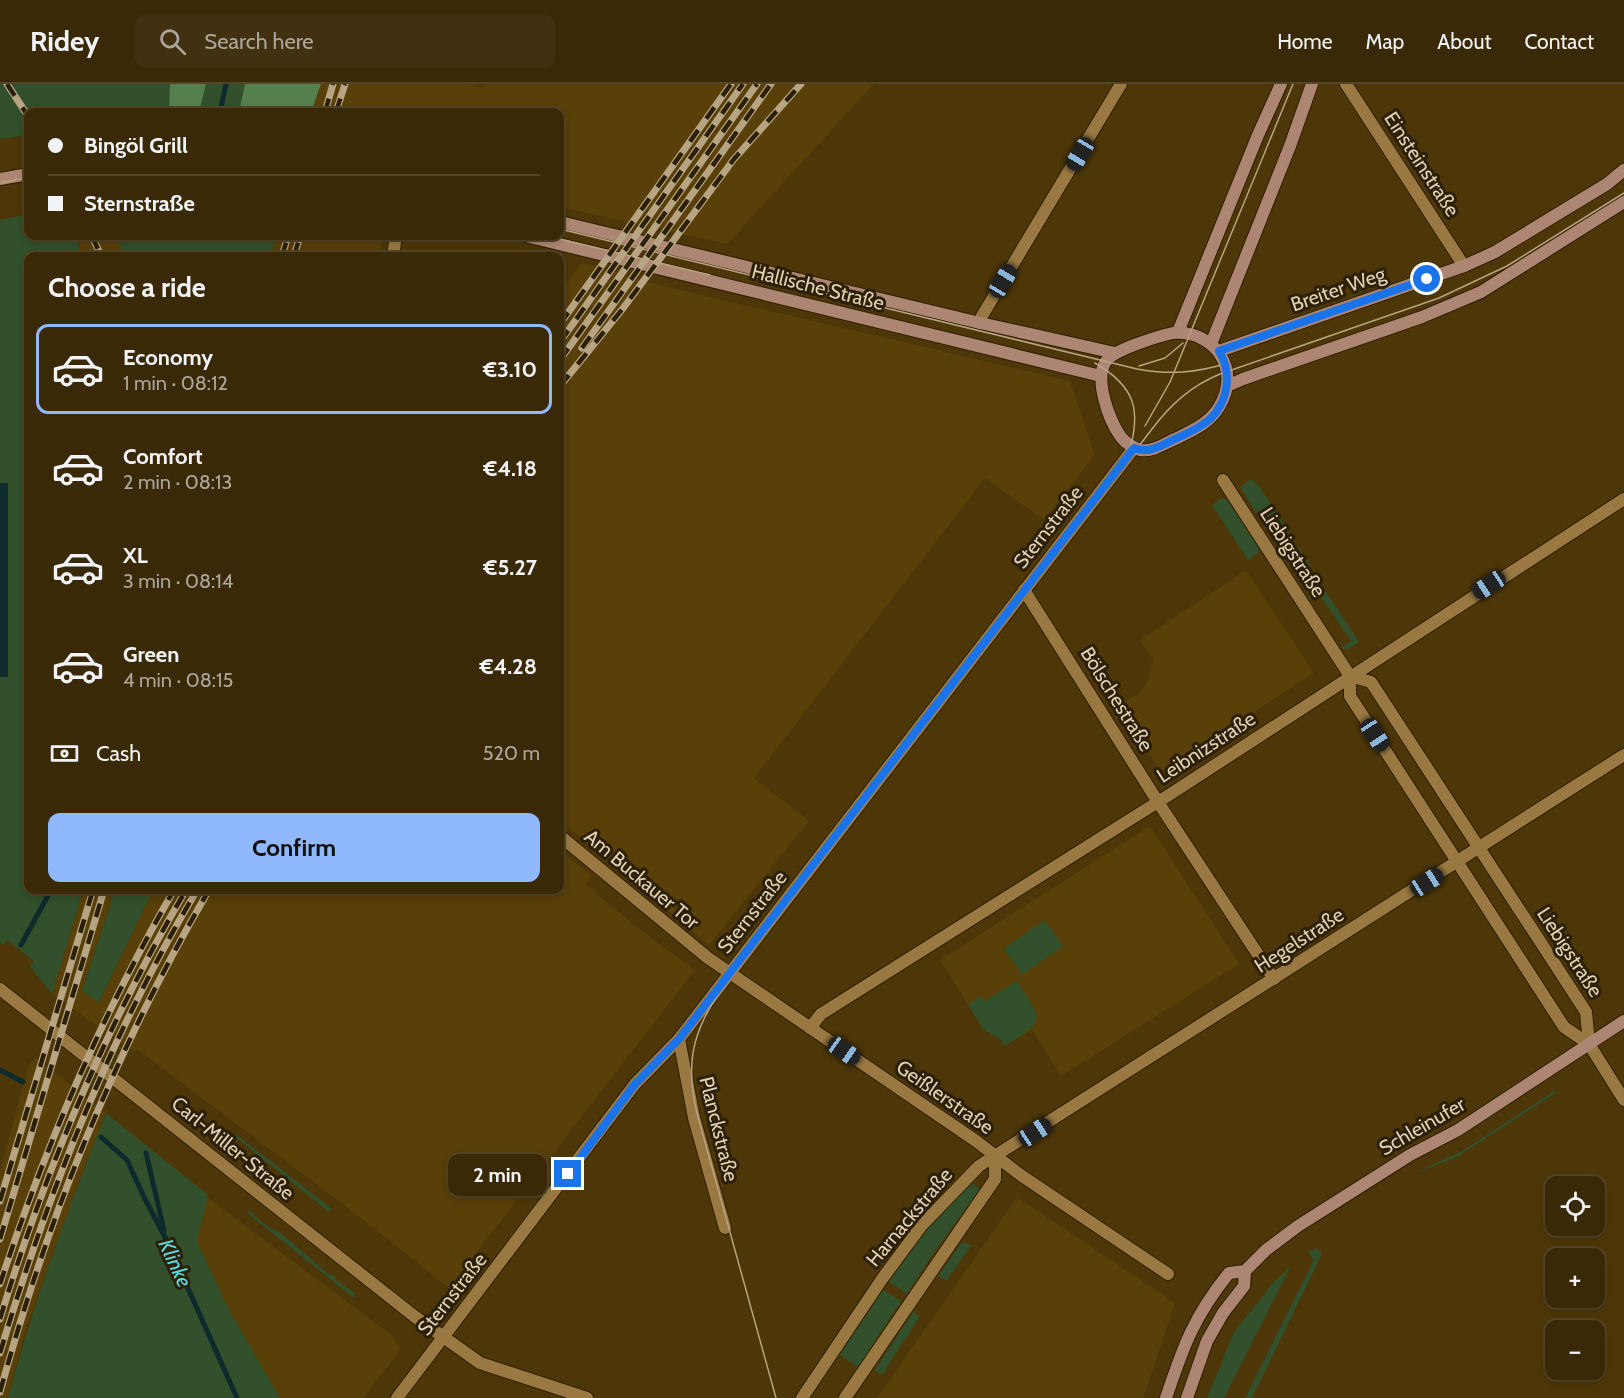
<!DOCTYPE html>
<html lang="en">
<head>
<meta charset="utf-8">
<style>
	body { margin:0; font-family:Cabin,sans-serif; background:#413110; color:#f1f3f6; height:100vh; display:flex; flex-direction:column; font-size:22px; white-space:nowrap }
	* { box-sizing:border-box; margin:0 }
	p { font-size:20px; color:#aba69b }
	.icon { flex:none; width:33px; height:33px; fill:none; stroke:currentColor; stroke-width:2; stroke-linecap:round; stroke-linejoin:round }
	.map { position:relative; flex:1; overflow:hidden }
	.drawer { position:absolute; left:24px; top:168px; width:540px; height:642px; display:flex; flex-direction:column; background:#3a2906; border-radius:12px; box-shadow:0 3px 9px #0003,0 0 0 2px #544528 }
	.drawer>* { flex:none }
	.guide { position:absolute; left:24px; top:24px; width:540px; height:132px; border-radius:12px; box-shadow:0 3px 9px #0003,0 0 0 2px #544528; display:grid; align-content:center; height:132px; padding:0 24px; background:#3a2906 }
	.buttons { position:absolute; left:1545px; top:1092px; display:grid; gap:12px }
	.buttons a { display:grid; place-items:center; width:60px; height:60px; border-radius:12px; background:#3a2906; box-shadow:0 3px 9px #0003,0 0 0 2px #544528; font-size:30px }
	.end { position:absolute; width:27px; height:27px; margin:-14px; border:8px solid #1a73e8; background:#fff; box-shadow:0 0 0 3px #fff }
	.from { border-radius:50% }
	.bubble { position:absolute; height:42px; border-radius:12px; background:#3a2906; box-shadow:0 3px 9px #0003,0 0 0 2px #544528; font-size:20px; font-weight:700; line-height:42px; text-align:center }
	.car { position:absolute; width:18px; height:36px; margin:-18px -9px; border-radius:8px; box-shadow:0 0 4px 2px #0007; background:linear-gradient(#222 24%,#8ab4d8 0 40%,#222 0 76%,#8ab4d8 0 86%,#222 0) }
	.guide b { display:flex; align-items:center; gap:21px; height:57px; font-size:22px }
	.guide b+b { border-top:2px solid #544528 }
	.guide i { width:15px; height:15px; background:#f1f3f6 }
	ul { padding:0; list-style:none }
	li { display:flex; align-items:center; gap:18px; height:90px; margin:0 12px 9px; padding:0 12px; border:3px solid transparent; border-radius:12px }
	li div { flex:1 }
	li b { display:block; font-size:22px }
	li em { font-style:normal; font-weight:700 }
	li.on { border-color:#8fb8fd }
	li>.icon { width:54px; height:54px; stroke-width:1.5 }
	h2 { padding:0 24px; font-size:27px; line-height:72px }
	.pay { display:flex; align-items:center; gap:15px; height:66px; padding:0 24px; font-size:22px }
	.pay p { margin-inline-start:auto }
	.action { display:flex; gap:12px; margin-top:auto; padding:12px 24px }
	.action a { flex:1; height:69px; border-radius:12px; background:#8fb8fd; color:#111; font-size:24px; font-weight:700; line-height:69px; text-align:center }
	header { display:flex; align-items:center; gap:36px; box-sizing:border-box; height:84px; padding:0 30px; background:#3a2906; border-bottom:2px solid #544528 }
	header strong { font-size:28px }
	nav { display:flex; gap:33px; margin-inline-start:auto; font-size:21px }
	.search { width:420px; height:54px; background:#413110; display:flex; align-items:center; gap:15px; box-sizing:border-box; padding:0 21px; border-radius:12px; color:#aba69b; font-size:22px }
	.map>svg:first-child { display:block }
	.built { fill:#593f08 }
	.green { fill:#31502b }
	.forest { fill:#567f4e }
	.water { fill:#0d2a2c }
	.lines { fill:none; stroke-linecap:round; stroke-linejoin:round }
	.stream { stroke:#0d2a2c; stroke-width:5 }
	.street-casing { stroke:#2f1f01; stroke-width:14 }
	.secondary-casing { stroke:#2f1f01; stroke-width:14 }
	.street { stroke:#997941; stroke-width:12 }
	.secondary { stroke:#ad8673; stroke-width:12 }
	.tram { stroke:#b6a482; stroke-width:1.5 }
	.rail-casing { stroke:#b6a482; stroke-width:7 }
	.rail { stroke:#2d2008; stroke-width:4.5; stroke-dasharray:14; stroke-linecap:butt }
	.route { stroke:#1a73e8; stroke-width:8 }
	.labels { text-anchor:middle; stroke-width:6; stroke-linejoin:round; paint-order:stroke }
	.street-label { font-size:20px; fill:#e1d1b4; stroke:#2d2008 }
	.water-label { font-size:21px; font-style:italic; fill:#57dfe7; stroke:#2d2008 }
</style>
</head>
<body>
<header>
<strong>Ridey</strong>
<div class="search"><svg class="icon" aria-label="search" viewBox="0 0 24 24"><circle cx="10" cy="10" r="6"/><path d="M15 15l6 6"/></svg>Search here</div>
<nav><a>Home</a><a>Map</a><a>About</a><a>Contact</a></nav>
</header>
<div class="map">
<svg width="1624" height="1314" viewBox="0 0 1624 1314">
	<rect width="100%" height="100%" fill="#4d3708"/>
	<g class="built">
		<path d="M321,0H465L481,4L487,0H874L727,160L560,123V28H311Z"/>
		<path d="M75,152H117L124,172H83Z"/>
		<path d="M277,152H382L379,172H270Z"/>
		<path d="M582,178L663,202L1070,297L1095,371L1044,436L985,394L754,694L809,737L709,861L560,736V210Z"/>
		<path d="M1246,486L1314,589L1161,688L1119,622L1139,609L1146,600L1150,590L1153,576L1140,556Z"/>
		<path d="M1150,742L1239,880L1061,992L1032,946L1004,962L1001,956L983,945L940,876Z"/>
		<path d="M560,767L592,792L586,800L606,818L655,857L695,886L449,1204L353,1128L137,965L135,968L52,910L83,806H115L82,907L99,918L153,806H560Z"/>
		<path d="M36,974L106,1029L80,1095L25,1248L8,1314H0V1086L29,980Z"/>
		<path d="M159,1077L390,1250L401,1265L363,1314H267Z"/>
		<path d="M1018,1114L1175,1219L1143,1314H877L1015,1116Z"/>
	</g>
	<g class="green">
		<path d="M0,0H321L311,28H28V51L0,55Z"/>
		<path d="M28,130V152H75L83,172H28V806H83L52,910L30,882L34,877L7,856L3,861L0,858V136Z"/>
		<path d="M117,152H277L270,172H124Z"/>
		<path d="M1251,395L1259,402L1295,457L1280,466L1240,403Z"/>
		<path d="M1222,414L1227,416L1259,464L1258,469L1248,476L1212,421Z"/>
		<path d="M1298,463L1311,482L1297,491L1284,472Z"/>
		<path d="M1317,494L1359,558L1347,566L1341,564L1351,557L1319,510L1309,516V503Z"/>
		<path d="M115,806H153L99,918L82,907Z"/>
		<path d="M1045,836L1063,862L1022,891L1004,864Z"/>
		<path d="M1017,897C1043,937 1047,937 1004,962L1001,956L983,945L968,921L981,912L985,917Z"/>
		<path d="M1554,1007L1556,1009L1455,1074L1413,1090L1464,1066Z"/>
		<path d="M106,1029L208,1111L197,1157L228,1224L280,1314H8C34,1217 69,1122 106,1029Z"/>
		<path d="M236,1050L332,1125L329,1128L234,1052Z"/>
		<path d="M971,1099L980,1105L932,1171L907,1210L888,1197L924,1148Z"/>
		<path d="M249,1127L272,1145L278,1147L330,1191L331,1190L336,1193L335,1195L355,1209L354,1214L247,1129Z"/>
		<path d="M961,1159L972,1161L946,1197L938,1192Z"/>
		<path d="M1317,1164L1322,1170L1252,1314H1245L1314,1176L1308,1168Z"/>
		<path d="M1291,1182L1224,1314H1207L1234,1248L1273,1199Z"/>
		<path d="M882,1205L901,1217L858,1283L837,1269Z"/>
		<path d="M913,1228L920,1232L882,1291L875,1286Z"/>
	</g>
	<g class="forest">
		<path d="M170,0H206L199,28H169Z"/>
		<path d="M245,0H321L311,28H239Z"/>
	</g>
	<rect class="water" x="0" y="399" width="8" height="194"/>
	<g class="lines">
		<g class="stream">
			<path d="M220,28L226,0"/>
			<path d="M21,861L51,806"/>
			<path d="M0,986L23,998"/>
			<path d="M101,1053L127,1076L144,1113L166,1155L237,1314"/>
			<path d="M146,1069L164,1146"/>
		</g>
		<defs>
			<g id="street">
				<path d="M1346,0L1464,182"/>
				<path d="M393,172L396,152"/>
				<path d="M980,239L982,232L1121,0"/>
				<path d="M1223,396L1350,592V612L1564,943L1589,960L1624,1016"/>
				<path d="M1024,506L1158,718L1274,895"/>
				<path d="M1350,592L1371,598L1586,928L1589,960"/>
				<path d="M560,752L708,874L976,1057L1022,1092L1168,1190"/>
				<path d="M0,905L414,1232L480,1279L587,1314"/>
				<path d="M810,944L821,930L1169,711L1624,415"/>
				<path d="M679,955L694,1034L725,1144"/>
				<path d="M397,1314L635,1000L679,955L1134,364"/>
				<path d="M802,1314L882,1195L922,1141L979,1082L1624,671"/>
				<path d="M845,1314L995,1095V1073"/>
			</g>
			<g id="secondary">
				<path d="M0,95L28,90"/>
				<path d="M560,138L980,239L1115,269"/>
				<path d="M526,152L1101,292"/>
				<path d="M1178,248L1258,51L1281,0"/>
				<path d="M1173,249C1215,246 1242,286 1219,323C1209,340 1191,347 1175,355C1164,360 1152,368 1140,366C1133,363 1126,360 1121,353C1109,337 1092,291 1108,275C1117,265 1159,252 1173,249Z"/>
				<path d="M1211,260L1290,62L1312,0"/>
				<path d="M1219,267L1464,182L1495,168L1607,100L1624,86"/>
				<path d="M1227,302L1243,295L1422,233L1481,208L1624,118"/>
				<path d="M1166,1314C1183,1263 1194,1232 1229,1189L1245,1187L1266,1166L1298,1142L1410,1071L1458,1046L1624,937"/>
				<path d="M1187,1314L1207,1257L1223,1229L1244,1202L1245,1187"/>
			</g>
		</defs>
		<use href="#street" class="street-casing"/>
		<use href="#secondary" class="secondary-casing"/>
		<use href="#street" class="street"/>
		<use href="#secondary" class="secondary"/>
		<g class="tram">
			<path d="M0,99L28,93"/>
			<path d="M560,145L1137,285C1169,291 1196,289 1228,279"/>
			<path d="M547,152L710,191"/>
			<path d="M1095,279C1136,303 1142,327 1128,372"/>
			<path d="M1139,282L1165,274L1183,259"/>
			<path d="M1145,342L1170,298L1293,0"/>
			<path d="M776,1314L698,1033C685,984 691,950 719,909L1152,345C1171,320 1191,302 1220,290L1439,214L1507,182L1624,109"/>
		</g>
		<defs>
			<g id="rail">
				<path d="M7,0L28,32"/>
				<path d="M325,28L333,0"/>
				<path d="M336,28L345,0"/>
				<path d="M92,152L101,172"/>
				<path d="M282,172L288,152"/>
				<path d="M294,172L300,152"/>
				<path d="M560,240L731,0"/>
				<path d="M560,258L743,0"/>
				<path d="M582,264L771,0"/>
				<path d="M560,276L757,0"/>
				<path d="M560,302L624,223L734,75L801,0"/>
				<path d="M0,1117L93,806"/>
				<path d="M0,1155L104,806"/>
				<path d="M0,1200C45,1063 102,930 174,806"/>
				<path d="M0,1235C45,1086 107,940 186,806"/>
				<path d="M0,1269C48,1108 111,950 197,806"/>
				<path d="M0,1308C48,1132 117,963 209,806"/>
			</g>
		</defs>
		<use href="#rail" class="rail-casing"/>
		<use href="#rail" class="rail"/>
	</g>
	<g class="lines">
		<path class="route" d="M568,1090L635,1000L679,955L1134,364C1148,370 1160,362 1173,356C1183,351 1193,347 1202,341C1227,325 1234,292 1219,267L1427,195"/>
	</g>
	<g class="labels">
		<g class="street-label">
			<text transform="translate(1422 80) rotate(57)" y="7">Einsteinstraße</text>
			<text transform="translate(818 203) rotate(14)" y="7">Hallische Straße</text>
			<text transform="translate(1338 205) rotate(-19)" y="7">Breiter Weg</text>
			<text transform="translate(1048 443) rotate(-52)" y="7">Sternstraße</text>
			<text transform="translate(1293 468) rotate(57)" y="7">Liebigstraße</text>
			<text transform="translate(1117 615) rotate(58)" y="7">Bölschestraße</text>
			<text transform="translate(1206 663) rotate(-33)" y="7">Leibnizstraße</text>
			<text transform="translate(642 795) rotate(40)" y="7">Am Buckauer Tor</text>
			<text transform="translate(752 828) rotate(-52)" y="7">Sternstraße</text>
			<text transform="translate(1299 856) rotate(-33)" y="7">Hegelstraße</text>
			<text transform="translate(1570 868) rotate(57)" y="7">Liebigstraße</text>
			<text transform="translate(945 1013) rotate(35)" y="7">Geißlerstraße</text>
			<text transform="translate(1422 1042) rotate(-30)" y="7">Schleinufer</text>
			<text transform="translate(719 1045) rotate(76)" y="7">Planckstraße</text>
			<text transform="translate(233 1064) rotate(39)" y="7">Carl-Miller-Straße</text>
			<text transform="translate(909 1133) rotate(-50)" y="7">Harnackstraße</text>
			<text transform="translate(452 1210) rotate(-52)" y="7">Sternstraße</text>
		</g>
		<g class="water-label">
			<text transform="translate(175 1179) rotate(65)" y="7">Klinke</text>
		</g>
	</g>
</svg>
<div class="buttons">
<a><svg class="icon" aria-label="locate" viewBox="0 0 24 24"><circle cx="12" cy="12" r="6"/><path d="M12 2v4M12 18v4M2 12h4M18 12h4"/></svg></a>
<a>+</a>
<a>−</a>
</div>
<i class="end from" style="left:1427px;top:195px"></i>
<i class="end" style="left:568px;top:1090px"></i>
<div class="bubble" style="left:448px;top:1070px;width:99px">2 min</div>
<i class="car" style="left:1080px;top:70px;rotate:211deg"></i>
<i class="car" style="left:1003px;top:197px;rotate:31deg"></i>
<i class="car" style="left:1489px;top:501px;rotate:237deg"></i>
<i class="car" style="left:1375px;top:651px;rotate:147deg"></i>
<i class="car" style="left:1427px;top:798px;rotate:58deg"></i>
<i class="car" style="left:844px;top:967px;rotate:125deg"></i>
<i class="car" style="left:1035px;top:1048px;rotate:57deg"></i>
<div class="guide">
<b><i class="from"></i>Bingöl Grill</b>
<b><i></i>Sternstraße</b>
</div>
<section class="drawer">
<h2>Choose a ride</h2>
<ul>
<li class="on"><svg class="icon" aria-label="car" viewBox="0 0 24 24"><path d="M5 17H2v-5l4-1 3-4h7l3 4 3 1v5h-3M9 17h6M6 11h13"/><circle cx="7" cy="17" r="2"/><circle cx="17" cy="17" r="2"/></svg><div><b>Economy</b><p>1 min · 08:12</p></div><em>€3.10</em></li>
<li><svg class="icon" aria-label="car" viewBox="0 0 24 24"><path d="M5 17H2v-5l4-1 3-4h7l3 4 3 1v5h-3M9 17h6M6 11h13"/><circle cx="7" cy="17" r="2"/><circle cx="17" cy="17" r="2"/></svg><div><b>Comfort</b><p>2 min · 08:13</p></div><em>€4.18</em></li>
<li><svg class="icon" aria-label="car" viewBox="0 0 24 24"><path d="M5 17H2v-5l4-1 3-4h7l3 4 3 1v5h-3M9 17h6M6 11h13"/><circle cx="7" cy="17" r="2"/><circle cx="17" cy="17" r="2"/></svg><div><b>XL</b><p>3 min · 08:14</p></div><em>€5.27</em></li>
<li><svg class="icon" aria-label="car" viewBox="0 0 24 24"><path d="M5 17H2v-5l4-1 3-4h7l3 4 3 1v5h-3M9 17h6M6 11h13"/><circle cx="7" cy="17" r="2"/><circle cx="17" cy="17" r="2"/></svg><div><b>Green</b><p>4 min · 08:15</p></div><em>€4.28</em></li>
</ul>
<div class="pay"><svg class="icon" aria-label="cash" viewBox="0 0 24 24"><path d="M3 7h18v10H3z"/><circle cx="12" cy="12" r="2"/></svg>Cash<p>520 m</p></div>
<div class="action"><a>Confirm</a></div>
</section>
</div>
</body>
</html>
